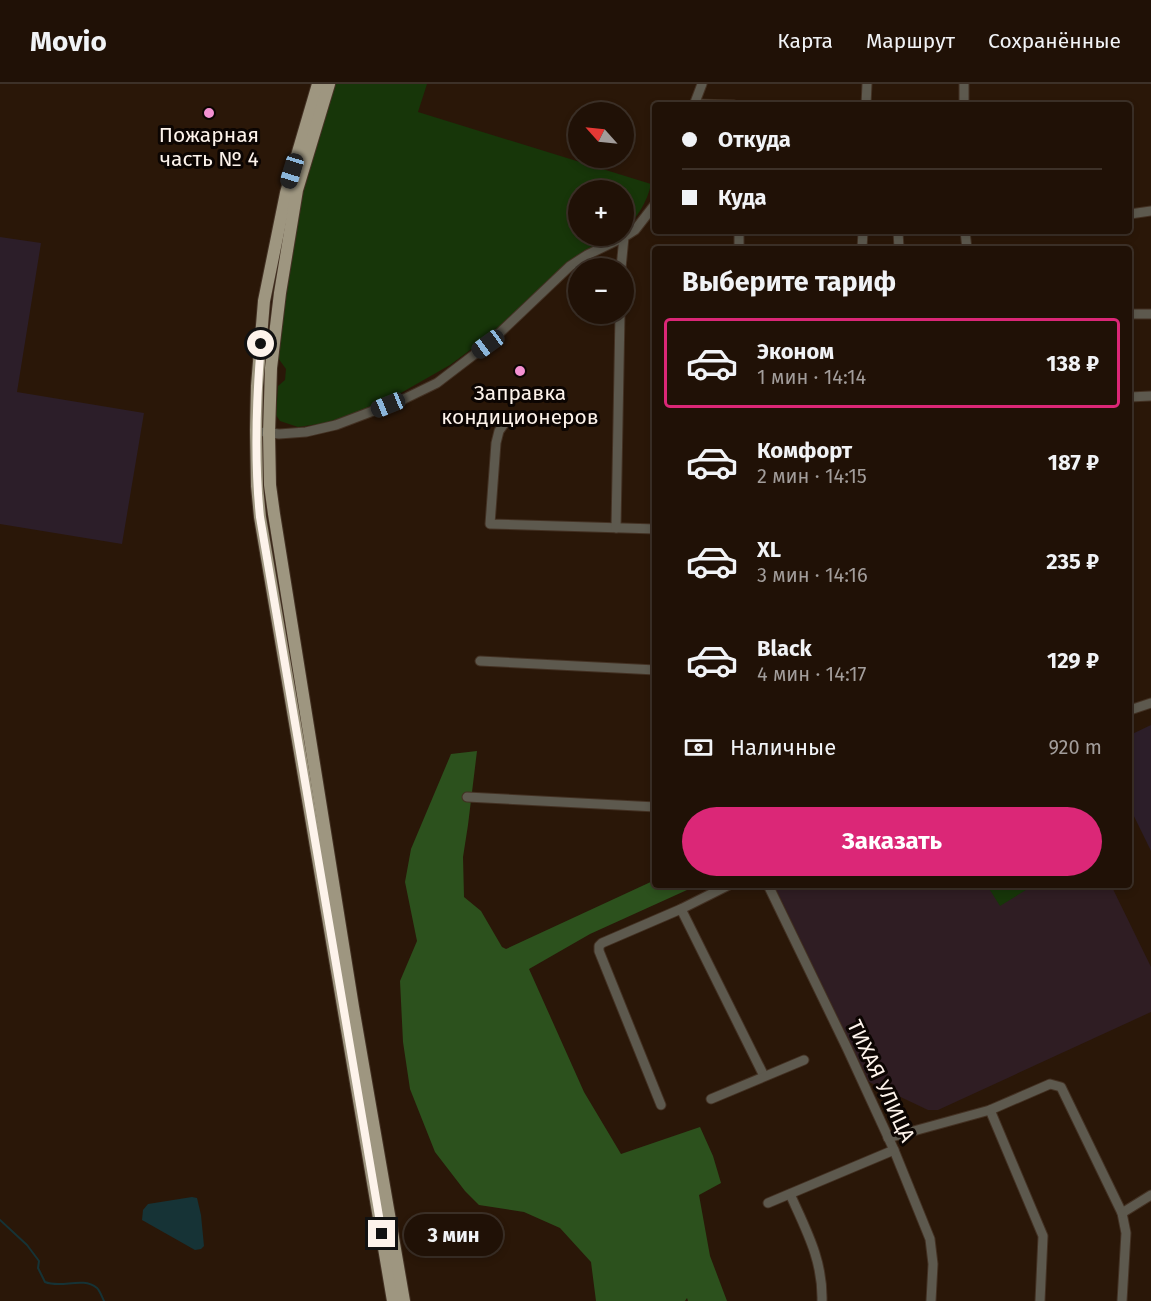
<!DOCTYPE html>
<html lang="ru">
<head>
<meta charset="utf-8">
<style>
	body { margin:0; font-family:"Fira Sans",sans-serif; background:#2d1f14; color:#f1f3f6; height:100vh; display:flex; flex-direction:column; font-size:22px; white-space:nowrap }
	* { box-sizing:border-box; margin:0 }
	p { font-size:20px; color:#a29d9b }
	.icon { flex:none; width:33px; height:33px; fill:none; stroke:currentColor; stroke-width:2; stroke-linecap:round; stroke-linejoin:round }
	.map { position:relative; flex:1; overflow:hidden }
	.side { position:absolute; left:652px; top:162px; width:480px; height:642px; display:flex; flex-direction:column; background:#201106; border-radius:6px; box-shadow:0 3px 9px #0003,0 0 0 2px #3d3128 }
	.side>* { flex:none }
	.banner { position:absolute; left:652px; top:18px; width:480px; height:132px; border-radius:6px; box-shadow:0 3px 9px #0003,0 0 0 2px #3d3128; display:grid; align-content:center; height:132px; padding:0 30px; background:#201106 }
	.needle { width:39px; rotate:297deg }
	.buttons { position:absolute; left:568px; top:18px; display:grid; gap:12px }
	.buttons a { display:grid; place-items:center; width:66px; height:66px; border-radius:50%; background:#201106; box-shadow:0 3px 9px #0003,0 0 0 2px #3d3128; font-size:30px }
	.end { position:absolute; width:27px; height:27px; margin:-14px; border:8px solid #fdf3eb; background:#111; box-shadow:0 0 0 3px #111 }
	.from { border-radius:50% }
	.bubble { position:absolute; height:42px; border-radius:21px; background:#201106; box-shadow:0 3px 9px #0003,0 0 0 2px #3d3128; font-size:20px; font-weight:700; line-height:42px; text-align:center }
	.car { position:absolute; width:18px; height:36px; margin:-18px -9px; border-radius:8px; box-shadow:0 0 4px 2px #0007; background:linear-gradient(#222 24%,#8ab4d8 0 40%,#222 0 76%,#8ab4d8 0 86%,#222 0) }
	.banner b { display:flex; align-items:center; gap:21px; height:57px; font-size:22px }
	.banner b+b { border-top:2px solid #3d3128 }
	.banner i { width:15px; height:15px; background:#f1f3f6 }
	ul { padding:0; list-style:none }
	li { display:flex; align-items:center; gap:18px; height:90px; margin:0 12px 9px; padding:0 18px; border:3px solid transparent; border-radius:6px }
	li div { flex:1 }
	li b { display:block; font-size:22px }
	li em { font-style:normal; font-weight:700 }
	li.selected { border-color:#db2777 }
	li>.icon { width:54px; height:54px; stroke-width:1.5 }
	h2 { padding:0 30px; font-size:27px; line-height:72px }
	.pay { display:flex; align-items:center; gap:15px; height:66px; padding:0 30px; font-size:22px }
	.pay p { margin-inline-start:auto }
	.action { display:flex; gap:12px; margin-top:auto; padding:12px 30px }
	.action a { flex:1; height:69px; border-radius:36px; background:#db2777; color:#fff; font-size:24px; font-weight:700; line-height:69px; text-align:center }
	header { display:flex; align-items:center; gap:36px; box-sizing:border-box; height:84px; padding:0 30px; background:#201106; border-bottom:2px solid #3d3128 }
	header strong { font-size:28px }
	nav { display:flex; gap:33px; margin-inline-start:auto; font-size:21px }
	.map>svg:first-child { display:block }
	.industrial { fill:#2c1e29 }
	.medical { fill:#2f1d23 }
	.green { fill:#173609 }
	.forest { fill:#2c511d }
	.water { fill:#163336 }
	.lines { fill:none; stroke-linecap:round; stroke-linejoin:round }
	.stream { stroke:#163336; stroke-width:2 }
	.minor-casing { stroke:#433123; stroke-width:11 }
	.major-casing { stroke:#433123; stroke-width:14 }
	.minor { stroke:#5d594e; stroke-width:9 }
	.major { stroke:#9e9680; stroke-width:12 }
	.route { stroke:#fdf3eb; stroke-width:8 }
	.poi-dot { fill:#f591d2; stroke:#0c0502; stroke-width:2 }
	.labels { text-anchor:middle; stroke-width:6; stroke-linejoin:round; paint-order:stroke }
	.poi-label { font-size:21px; fill:#fdf3eb; stroke:#0c0502 }
	.street-label { font-size:21px; fill:#fdf3eb; stroke:#0c0502 }
</style>
</head>
<body>
<header>
<strong>Movio</strong>
<nav><a>Карта</a><a>Маршрут</a><a>Сохранённые</a></nav>
</header>
<div class="map">
<svg width="1151" height="1217" viewBox="0 0 1151 1217">
	<rect width="100%" height="100%" fill="#2a1708"/>
	<g class="industrial">
		<path d="M0,153L41,159L17,308L144,329L122,460L0,440Z"/>
		<path d="M1151,641V767L1130,724V651Z"/>
	</g>
	<path class="medical" d="M774,801H1111L1151,883V928L938,1026H928L869,998Z"/>
	<g class="green">
		<path d="M333,0H427L418,28L651,100C647,119 637,133 624,147V106H579V152H617L585,166L485,255L450,281L385,318L326,339L298,343L280,337L276,331L278,302L285,296L286,285L278,274L284,209L302,100Z"/>
		<path d="M994,801H1034L1000,822L988,803Z"/>
	</g>
	<path class="forest" d="M477,667L468,741L463,773L464,813L481,827L502,863L506,865L655,796L656,801H698L590,850L529,885L584,1008L621,1070L700,1043L713,1072L721,1099L699,1111L710,1172L727,1217H688L687,1214L685,1217H596L591,1178L560,1144L524,1128L479,1121L465,1107L435,1068L410,1005L403,958L400,897L417,857L405,798L411,765L451,670Z"/>
	<path class="water" d="M192,1113L197,1114L201,1131L204,1162L201,1165L195,1166L142,1136L143,1126L148,1120Z"/>
	<g class="lines">
		<path class="stream" d="M0,1136L27,1161L39,1177L38,1184L45,1198C62,1205 82,1192 97,1204C100,1207 102,1213 104,1217"/>
		<defs>
			<g id="minor">
				<path d="M964,0V21"/>
				<path d="M695,20L734,21"/>
				<path d="M694,21L702,0"/>
				<path d="M866,21L867,0"/>
				<path d="M1130,130L1151,127"/>
				<path d="M898,147L899,165"/>
				<path d="M965,147L967,165"/>
				<path d="M739,165V147"/>
				<path d="M862,165L863,147"/>
				<path d="M621,184L624,153L635,146L656,119"/>
				<path d="M1130,230H1151"/>
				<path d="M1130,313L1151,312"/>
				<path d="M504,340L499,347L496,359L490,440L656,445"/>
				<path d="M264,348L279,350L306,348L336,341L402,316L437,299L488,260L570,182L587,171L624,153"/>
				<path d="M616,444L620,230"/>
				<path d="M480,577L656,586"/>
				<path d="M1130,626L1151,619"/>
				<path d="M467,713L656,723"/>
				<path d="M768,801L847,964L894,1066L930,1155L933,1180L931,1217"/>
				<path d="M681,825L764,992"/>
				<path d="M711,1015L804,976"/>
				<path d="M661,1021L599,867V862L602,859L681,825L729,801"/>
				<path d="M990,1026L1043,1152L1040,1217"/>
				<path d="M888,1054L990,1026L1050,1000L1061,1003L1122,1129L1126,1149L1122,1217"/>
				<path d="M790,1110C806,1146 823,1176 822,1217"/>
				<path d="M768,1119L894,1066"/>
				<path d="M1122,1129L1151,1111"/>
			</g>
			<g id="major">
				<path d="M318,0L286,109L264,217L257,302L256,346L257,402L260,433L393,1217"/>
				<path d="M329,0L297,106L280,209L271,284L269,349L270,401L274,430L353,923L404,1217"/>
			</g>
		</defs>
		<use href="#minor" class="minor-casing"/>
		<use href="#major" class="major-casing"/>
		<use href="#minor" class="minor"/>
		<use href="#major" class="major"/>
	</g>
	<g class="lines">
		<path class="route" d="M261,260C256,318 254,375 260,433L382,1150"/>
	</g>
	<g class="poi-dot">
		<circle cx="209" cy="29" r="6"/>
		<circle cx="520" cy="287" r="6"/>
	</g>
	<g class="labels">
		<g class="poi-label">
			<text x="209" y="58">Пожарная<tspan x="209" dy="24">часть № 4</tspan></text>
			<text x="520" y="316">Заправка<tspan x="520" dy="24">кондиционеров</tspan></text>
		</g>
		<g class="street-label">
			<text transform="translate(881 997) rotate(65)" y="7">ТИХАЯ УЛИЦА</text>
		</g>
	</g>
</svg>
<div class="buttons">
<a><svg class="needle" viewBox="-14 -14 28 28"><path d="M0-13l5 13h-10z" fill="#e53935"/><path d="M0 13l5-13h-10z" fill="#a29d9b"/></svg></a>
<a>+</a>
<a>−</a>
</div>
<i class="end from" style="left:261px;top:260px"></i>
<i class="end" style="left:382px;top:1150px"></i>
<div class="bubble" style="left:404px;top:1130px;width:99px">3 мин</div>
<i class="car" style="left:292px;top:87px;rotate:197deg"></i>
<i class="car" style="left:488px;top:260px;rotate:234deg"></i>
<i class="car" style="left:388px;top:321px;rotate:248deg"></i>
<div class="banner">
<b><i class="from"></i>Откуда</b>
<b><i></i>Куда</b>
</div>
<section class="side">
<h2>Выберите тариф</h2>
<ul>
<li class="selected"><svg class="icon" aria-label="car" viewBox="0 0 24 24"><path d="M5 17H2v-5l4-1 3-4h7l3 4 3 1v5h-3M9 17h6M6 11h13"/><circle cx="7" cy="17" r="2"/><circle cx="17" cy="17" r="2"/></svg><div><b>Эконом</b><p>1 мин · 14:14</p></div><em>138 ₽</em></li>
<li><svg class="icon" aria-label="car" viewBox="0 0 24 24"><path d="M5 17H2v-5l4-1 3-4h7l3 4 3 1v5h-3M9 17h6M6 11h13"/><circle cx="7" cy="17" r="2"/><circle cx="17" cy="17" r="2"/></svg><div><b>Комфорт</b><p>2 мин · 14:15</p></div><em>187 ₽</em></li>
<li><svg class="icon" aria-label="car" viewBox="0 0 24 24"><path d="M5 17H2v-5l4-1 3-4h7l3 4 3 1v5h-3M9 17h6M6 11h13"/><circle cx="7" cy="17" r="2"/><circle cx="17" cy="17" r="2"/></svg><div><b>XL</b><p>3 мин · 14:16</p></div><em>235 ₽</em></li>
<li><svg class="icon" aria-label="car" viewBox="0 0 24 24"><path d="M5 17H2v-5l4-1 3-4h7l3 4 3 1v5h-3M9 17h6M6 11h13"/><circle cx="7" cy="17" r="2"/><circle cx="17" cy="17" r="2"/></svg><div><b>Black</b><p>4 мин · 14:17</p></div><em>129 ₽</em></li>
</ul>
<div class="pay"><svg class="icon" aria-label="cash" viewBox="0 0 24 24"><path d="M3 7h18v10H3z"/><circle cx="12" cy="12" r="2"/></svg>Наличные<p>920 m</p></div>
<div class="action"><a>Заказать</a></div>
</section>
</div>
</body>
</html>
